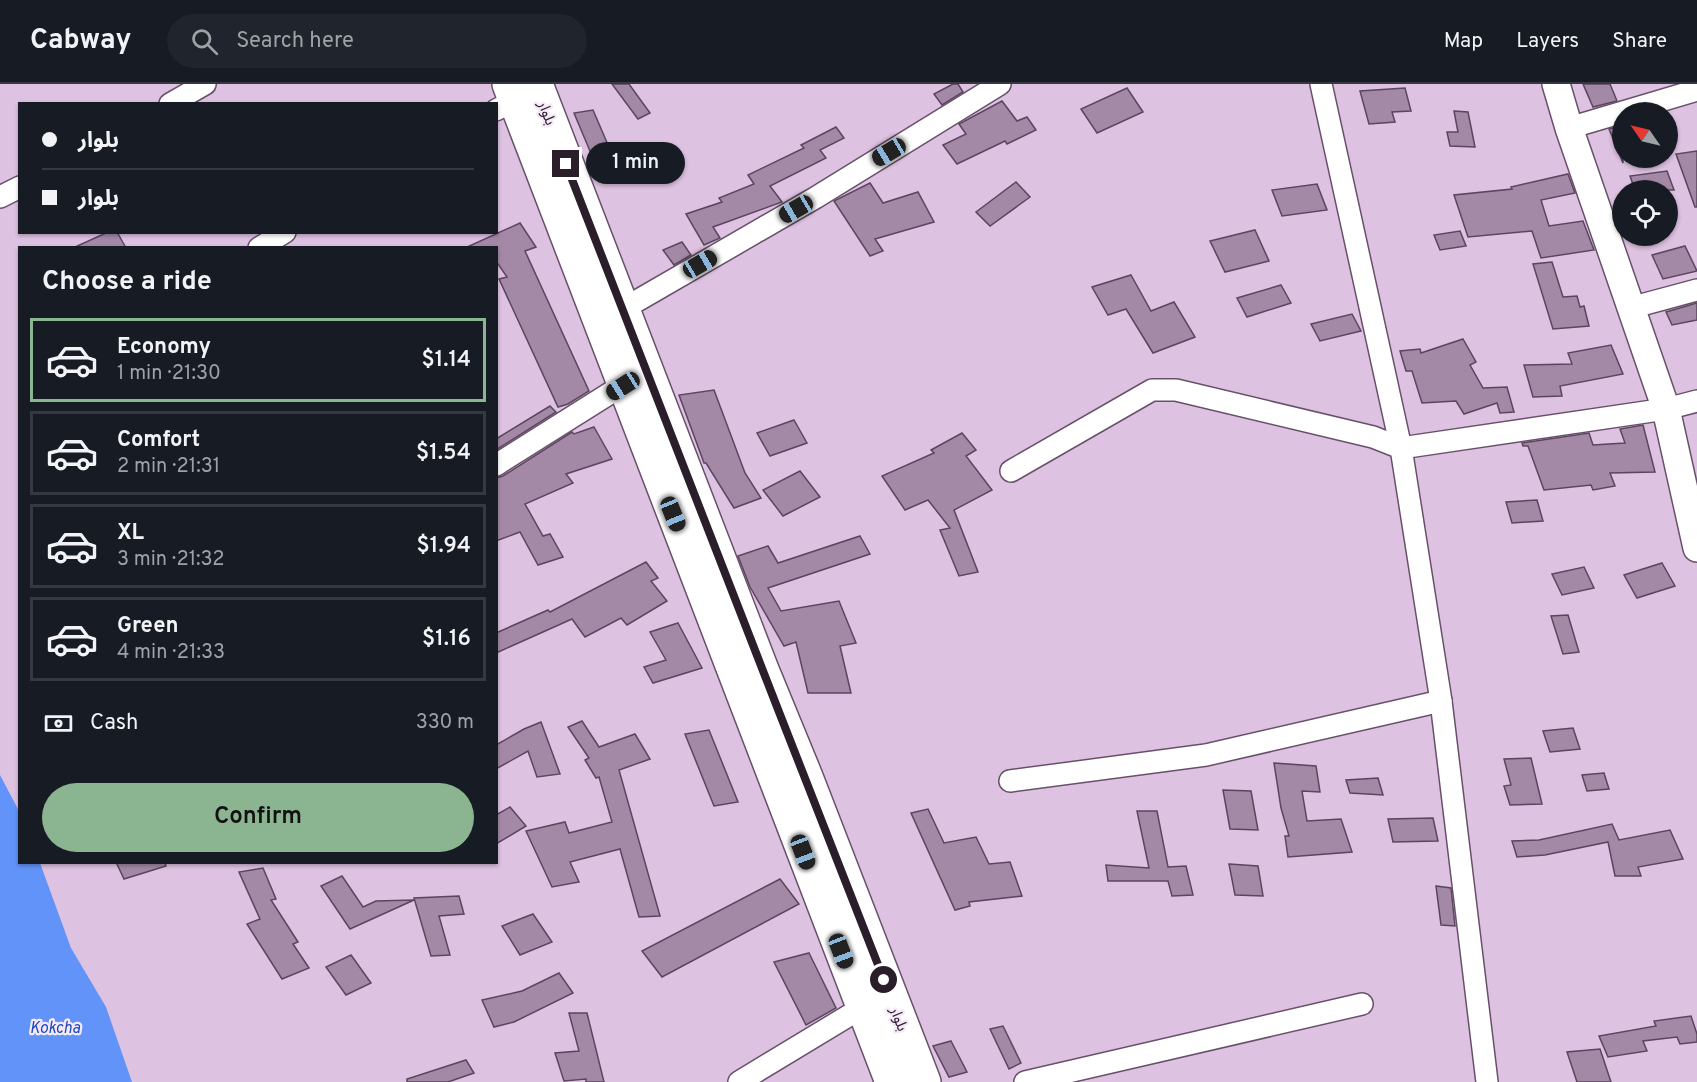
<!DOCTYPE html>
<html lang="en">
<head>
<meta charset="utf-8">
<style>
	body { margin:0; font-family:Overpass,"Noto Sans Arabic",sans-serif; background:#20242c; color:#f1f3f6; height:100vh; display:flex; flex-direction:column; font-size:22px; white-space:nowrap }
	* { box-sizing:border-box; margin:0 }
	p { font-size:20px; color:#9ea1a6 }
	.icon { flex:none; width:33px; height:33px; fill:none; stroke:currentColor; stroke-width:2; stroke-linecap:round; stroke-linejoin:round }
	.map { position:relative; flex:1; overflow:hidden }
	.details { position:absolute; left:18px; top:162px; width:480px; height:618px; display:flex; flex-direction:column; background:#171b24; border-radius:0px; box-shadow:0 2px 4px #0004 }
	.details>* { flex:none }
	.guide { position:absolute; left:18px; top:18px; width:480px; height:132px; border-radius:0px; box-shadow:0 2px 4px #0004; display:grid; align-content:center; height:132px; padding:0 24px; background:#171b24 }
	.needle { width:39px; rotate:304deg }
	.buttons { position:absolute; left:1612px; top:18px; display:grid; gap:12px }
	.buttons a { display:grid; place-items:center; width:66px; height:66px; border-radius:50%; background:#171b24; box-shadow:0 2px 4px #0004; font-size:30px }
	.end { position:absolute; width:27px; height:27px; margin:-14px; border:8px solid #291e2a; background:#fff; box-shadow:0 0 0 3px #fff }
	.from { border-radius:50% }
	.bubble { position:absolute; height:42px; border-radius:21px; background:#171b24; box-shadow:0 2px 4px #0004; font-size:20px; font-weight:600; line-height:42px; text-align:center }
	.car { position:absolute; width:18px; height:36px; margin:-18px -9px; border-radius:8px; box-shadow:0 0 4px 2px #0007; background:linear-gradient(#222 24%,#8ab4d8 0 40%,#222 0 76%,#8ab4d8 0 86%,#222 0) }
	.guide b { display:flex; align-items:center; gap:21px; height:57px; font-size:22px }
	.guide b+b { border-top:2px solid #363941 }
	.guide i { width:15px; height:15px; background:#f1f3f6 }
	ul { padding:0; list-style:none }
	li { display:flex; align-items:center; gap:18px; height:84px; margin:0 12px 9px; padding:0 12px; border:3px solid #363941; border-radius:0px }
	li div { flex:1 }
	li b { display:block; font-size:22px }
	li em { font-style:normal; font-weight:600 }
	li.selected { border-color:#8bb590 }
	li>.icon { width:54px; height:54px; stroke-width:1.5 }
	h2 { padding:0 24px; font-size:27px; line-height:72px }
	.pay { display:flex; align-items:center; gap:15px; height:66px; padding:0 24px; font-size:22px }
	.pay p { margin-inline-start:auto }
	.button { display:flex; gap:12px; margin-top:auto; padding:12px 24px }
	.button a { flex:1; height:69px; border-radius:36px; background:#8bb590; color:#111; font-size:24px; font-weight:600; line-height:69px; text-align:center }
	header { display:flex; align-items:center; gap:36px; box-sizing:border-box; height:84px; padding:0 30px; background:#171b24; border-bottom:2px solid #363941 }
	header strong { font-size:28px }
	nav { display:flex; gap:33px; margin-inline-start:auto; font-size:21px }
	.search { width:420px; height:54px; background:#20242c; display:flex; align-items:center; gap:15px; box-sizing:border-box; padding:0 21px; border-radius:33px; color:#9ea1a6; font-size:22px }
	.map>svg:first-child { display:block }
	.water { fill:#6293f9 }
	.building { fill:#a389a6; stroke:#5c455f; stroke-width:1.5 }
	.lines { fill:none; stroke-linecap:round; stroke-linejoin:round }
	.minor-casing { stroke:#68506a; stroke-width:24 }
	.tertiary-casing { stroke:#68506a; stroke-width:30 }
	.primary-casing { stroke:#68506a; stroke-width:36 }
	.minor { stroke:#fff; stroke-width:21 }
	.tertiary { stroke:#fff; stroke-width:27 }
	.primary { stroke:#fff; stroke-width:33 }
	.route { stroke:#291e2a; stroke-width:8 }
	.labels { text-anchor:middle; stroke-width:4.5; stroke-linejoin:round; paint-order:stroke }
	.street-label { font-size:15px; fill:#291e2a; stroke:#f6e8f8 }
	.water-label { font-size:16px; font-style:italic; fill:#1749bd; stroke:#f6e8f8 }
</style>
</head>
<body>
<header>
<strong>Cabway</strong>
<div class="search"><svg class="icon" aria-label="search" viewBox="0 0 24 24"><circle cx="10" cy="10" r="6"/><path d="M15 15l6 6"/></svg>Search here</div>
<nav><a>Map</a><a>Layers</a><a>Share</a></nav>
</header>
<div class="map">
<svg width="1697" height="998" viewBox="0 0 1697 998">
	<rect width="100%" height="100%" fill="#dec2e1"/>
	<path class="water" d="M0,691L19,727L20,778L40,779L71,864L106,923L132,998H0Z"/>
	<g class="building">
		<path d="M612,0H629L650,29L638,35Z"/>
		<path d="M953,0H958L963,8L942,21L934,10Z"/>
		<path d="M1583,0H1610L1617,17L1593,23Z"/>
		<path d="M1127,4L1143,28L1097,49L1081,25Z"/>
		<path d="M1405,4L1411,27L1392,28L1395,38L1369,40L1360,7Z"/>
		<path d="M1002,17L1017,37L1027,33L1036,46L1007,60L1005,57L957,80L943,61L966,50L959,40Z"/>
		<path d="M593,26L614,75L595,79L574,29Z"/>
		<path d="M1454,27L1468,28L1475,63L1450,62L1447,48H1458Z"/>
		<path d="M1623,41V79L1609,45Z"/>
		<path d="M836,43L844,54L820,66L826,74L770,102L782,118L713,143L720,154L704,161L686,130L722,118L719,114L754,100L748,91L804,64L801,61Z"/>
		<path d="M1697,67V123H1695L1676,70Z"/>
		<path d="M1667,87L1674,106H1635L1630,92Z"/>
		<path d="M1568,90L1575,109L1541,116L1549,142L1583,137L1594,166L1541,174L1532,147L1468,153L1454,111L1512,105L1511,103Z"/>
		<path d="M1016,98L1030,113L990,142L976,128Z"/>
		<path d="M870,99L883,119L918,108L934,138L875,155L883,167L870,172L834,117Z"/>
		<path d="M1317,100L1327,126L1282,132L1272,106Z"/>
		<path d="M520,139L536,163L525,167L589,307L568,320L558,323L499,195L507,193L496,177V164H465Z"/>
		<path d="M1255,146L1269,177L1225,188L1210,157Z"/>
		<path d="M1460,147L1466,162L1440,166L1434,151Z"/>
		<path d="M108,148H117L126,164H73Z"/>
		<path d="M682,158L691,171L674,181L663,166Z"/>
		<path d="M1685,162L1697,187L1663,195L1652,171Z"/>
		<path d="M1552,178L1563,213L1577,212L1580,223L1584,222L1589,242L1553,245L1533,180Z"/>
		<path d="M1131,191L1151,227L1174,218L1195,253L1153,269L1126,225L1108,231L1092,203Z"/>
		<path d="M1281,201L1291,219L1247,233L1237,214Z"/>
		<path d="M1697,219V236L1672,241L1666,228Z"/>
		<path d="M1352,230L1361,247L1320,257L1311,240Z"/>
		<path d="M1463,255L1476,278L1470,281L1483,304L1507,303L1514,328L1500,329L1497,319L1464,330L1456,317L1422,319L1412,287H1406L1400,267L1420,265L1421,269Z"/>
		<path d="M1611,261L1623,290L1560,302L1562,312L1533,313L1524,281L1572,280L1568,269Z"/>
		<path d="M714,306L745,389L761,414L734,424L706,379H704L679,311Z"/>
		<path d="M550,322L556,328L496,366V355Z"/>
		<path d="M794,336L807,359L770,372L757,349Z"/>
		<path d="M1643,341L1655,388L1610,389L1615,402L1593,406L1591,401L1544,406L1528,362H1523L1522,359L1589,349L1593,361L1625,359L1620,345Z"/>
		<path d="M594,343L612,375L566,390L573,399L525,420L543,452L550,450L563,473L538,481L520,448L496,457V394L503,392L572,348L574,350Z"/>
		<path d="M962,349L976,366L966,372L992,406L954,426L978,488L959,492L940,446L950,444L928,416L905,426L882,392L934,369L931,366Z"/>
		<path d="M800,387L820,413L783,432L763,406Z"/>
		<path d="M1537,416L1543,437L1512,439L1506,418Z"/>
		<path d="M860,452L870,470L768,504L781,527L839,517L856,559L840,562L851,609H808L796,558L784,562L750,503L738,472L768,462L778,479Z"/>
		<path d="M646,478L658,494L651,497L667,517L627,541L621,534L585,553L572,535L496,569V549L548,526L550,528Z"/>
		<path d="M1662,479L1675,502L1637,514L1624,491Z"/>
		<path d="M1584,483L1594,504L1562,511L1552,490Z"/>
		<path d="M1568,531L1579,568L1563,570L1551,532Z"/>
		<path d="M678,539L702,584L653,599L644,583L666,576L650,548Z"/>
		<path d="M582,637L599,663L635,650L650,675L619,686L660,832L639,833L620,765L570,778L579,798L552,803L526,747L565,738L569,749L612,738L599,693L596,694L585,676L589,674L568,643Z"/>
		<path d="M541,638L560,690L537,693L528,667L496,685V661L524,645Z"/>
		<path d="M1573,644L1580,665L1550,668L1543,647Z"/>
		<path d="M709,646L738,718L714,722L685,650Z"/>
		<path d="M1531,674L1542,720L1510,721L1504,702L1511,701L1504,675Z"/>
		<path d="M1274,679L1316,682L1320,708L1302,707L1307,737L1341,735L1352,768L1288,773L1285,752H1289L1281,724Z"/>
		<path d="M1604,689L1609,705L1587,707L1582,691Z"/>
		<path d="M1378,694L1383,711L1350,709L1346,696Z"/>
		<path d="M1223,706L1251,707L1258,746L1230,745Z"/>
		<path d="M510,723L526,742L496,760V731Z"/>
		<path d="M928,725L944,759L976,753L989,780L1010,778L1022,812L969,818L970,822L955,826L911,729Z"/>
		<path d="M1137,727H1157L1168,783L1186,782L1193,811L1172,812L1168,797H1108L1106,781L1149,784Z"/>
		<path d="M1433,734L1438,757L1393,758L1388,735Z"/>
		<path d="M1612,740L1619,756L1670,746L1683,775L1638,783L1641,792H1615L1608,758L1545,771L1517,773L1512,757L1539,756Z"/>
		<path d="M116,778H165L166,782L124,795Z"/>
		<path d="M1229,780L1258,782L1263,812L1235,811Z"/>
		<path d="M263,784L276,815L271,816L298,858L293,860L309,884L282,895L247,840L260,835L239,788Z"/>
		<path d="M342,792L363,823L376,817L414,816L350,845L321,802Z"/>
		<path d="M780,795L799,820L662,893L642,867Z"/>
		<path d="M1436,802L1451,804L1455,842L1441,841Z"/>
		<path d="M459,812L464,830L439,832L450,871L431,872L414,814Z"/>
		<path d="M533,830L552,858L520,871L502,842Z"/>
		<path d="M809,869L836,924L806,941L774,878Z"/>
		<path d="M351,871L371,899L346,911L326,883Z"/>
		<path d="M559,889L573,909L514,938L494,943L482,916L522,907Z"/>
		<path d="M569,929H587L604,998H586V995L564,997L555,969L579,967Z"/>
		<path d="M1691,932L1697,950V958L1680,960L1677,953L1643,957L1647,967L1608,973L1599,952L1656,942L1654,937Z"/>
		<path d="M1003,942L1021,979L1009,985L990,945Z"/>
		<path d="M951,957L967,988L949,993L933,962Z"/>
		<path d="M1600,965L1611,998H1577L1567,968Z"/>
		<path d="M466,976L474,989L448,998H407V995Z"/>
	</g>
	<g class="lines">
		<defs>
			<g id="minor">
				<path d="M1321,0L1401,364L1441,617L1487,998"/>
				<path d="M170,20L205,0"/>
				<path d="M496,26L515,16"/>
				<path d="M1569,44L1697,6"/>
				<path d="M0,113L20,103"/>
				<path d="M259,164L285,148"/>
				<path d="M1630,224L1697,206"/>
				<path d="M623,225L815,114L1000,0"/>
				<path d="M496,381L623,301"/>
				<path d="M1011,387L1152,306H1176L1373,353L1401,364L1666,325L1697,317"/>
				<path d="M1010,697L1206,671L1441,617"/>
				<path d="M739,998L863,923"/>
				<path d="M1025,998L1362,920"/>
			</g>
			<path id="tertiary" d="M1556,0L1569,44L1666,325L1697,464"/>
			<g id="primary">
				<path d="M509,0L892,998"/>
				<path d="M536,0L762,586L806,693L924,998"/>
			</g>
		</defs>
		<use href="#minor" class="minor-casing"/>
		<use href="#tertiary" class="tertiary-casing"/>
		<use href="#primary" class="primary-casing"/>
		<use href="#minor" class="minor"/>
		<use href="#tertiary" class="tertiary"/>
		<use href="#primary" class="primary"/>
	</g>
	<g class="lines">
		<path class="route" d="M566,80C670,353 778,624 884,896"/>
	</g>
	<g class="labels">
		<g class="street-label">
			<text transform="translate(547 29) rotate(69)" y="5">بلوار</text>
			<text transform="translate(899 935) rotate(69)" y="5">بلوار</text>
		</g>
		<g class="water-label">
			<text x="55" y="949">Kokcha</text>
		</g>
	</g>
</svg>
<div class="buttons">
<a><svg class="needle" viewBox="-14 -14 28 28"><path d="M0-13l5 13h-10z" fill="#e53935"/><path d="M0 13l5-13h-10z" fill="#9ea1a6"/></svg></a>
<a><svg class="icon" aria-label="locate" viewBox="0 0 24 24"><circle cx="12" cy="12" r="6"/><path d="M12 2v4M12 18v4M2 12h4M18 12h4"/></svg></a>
</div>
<i class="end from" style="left:884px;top:896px"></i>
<i class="end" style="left:566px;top:80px"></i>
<div class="bubble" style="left:586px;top:58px;width:99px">1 min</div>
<i class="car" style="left:889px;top:68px;rotate:239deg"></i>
<i class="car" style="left:796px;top:125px;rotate:240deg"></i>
<i class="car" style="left:700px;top:180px;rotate:60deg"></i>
<i class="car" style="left:623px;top:302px;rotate:238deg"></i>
<i class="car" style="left:673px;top:430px;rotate:158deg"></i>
<i class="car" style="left:803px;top:768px;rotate:159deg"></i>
<i class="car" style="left:841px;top:867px;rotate:159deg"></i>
<div class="guide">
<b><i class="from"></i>بلوار</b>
<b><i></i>بلوار</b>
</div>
<section class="details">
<h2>Choose a ride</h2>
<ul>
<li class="selected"><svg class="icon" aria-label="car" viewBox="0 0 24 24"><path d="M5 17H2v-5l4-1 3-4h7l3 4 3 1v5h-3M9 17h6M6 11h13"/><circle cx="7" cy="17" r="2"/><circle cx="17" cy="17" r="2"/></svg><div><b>Economy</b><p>1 min · 21:30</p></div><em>$1.14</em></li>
<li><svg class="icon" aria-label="car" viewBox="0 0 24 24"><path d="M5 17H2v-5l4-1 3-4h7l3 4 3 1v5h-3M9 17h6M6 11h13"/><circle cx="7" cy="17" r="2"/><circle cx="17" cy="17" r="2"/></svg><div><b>Comfort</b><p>2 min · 21:31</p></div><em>$1.54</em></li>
<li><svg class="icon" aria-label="car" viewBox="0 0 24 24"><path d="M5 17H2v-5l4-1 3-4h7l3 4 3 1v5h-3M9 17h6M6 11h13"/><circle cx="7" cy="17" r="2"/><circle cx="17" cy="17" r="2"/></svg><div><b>XL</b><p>3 min · 21:32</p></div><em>$1.94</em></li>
<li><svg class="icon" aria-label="car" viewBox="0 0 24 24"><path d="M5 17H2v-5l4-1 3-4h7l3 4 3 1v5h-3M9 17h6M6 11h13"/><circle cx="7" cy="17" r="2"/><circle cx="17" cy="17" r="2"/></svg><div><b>Green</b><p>4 min · 21:33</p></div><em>$1.16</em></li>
</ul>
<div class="pay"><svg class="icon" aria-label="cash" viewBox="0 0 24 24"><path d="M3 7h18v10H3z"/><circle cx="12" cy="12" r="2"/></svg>Cash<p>330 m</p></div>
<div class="button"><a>Confirm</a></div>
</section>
</div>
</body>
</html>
